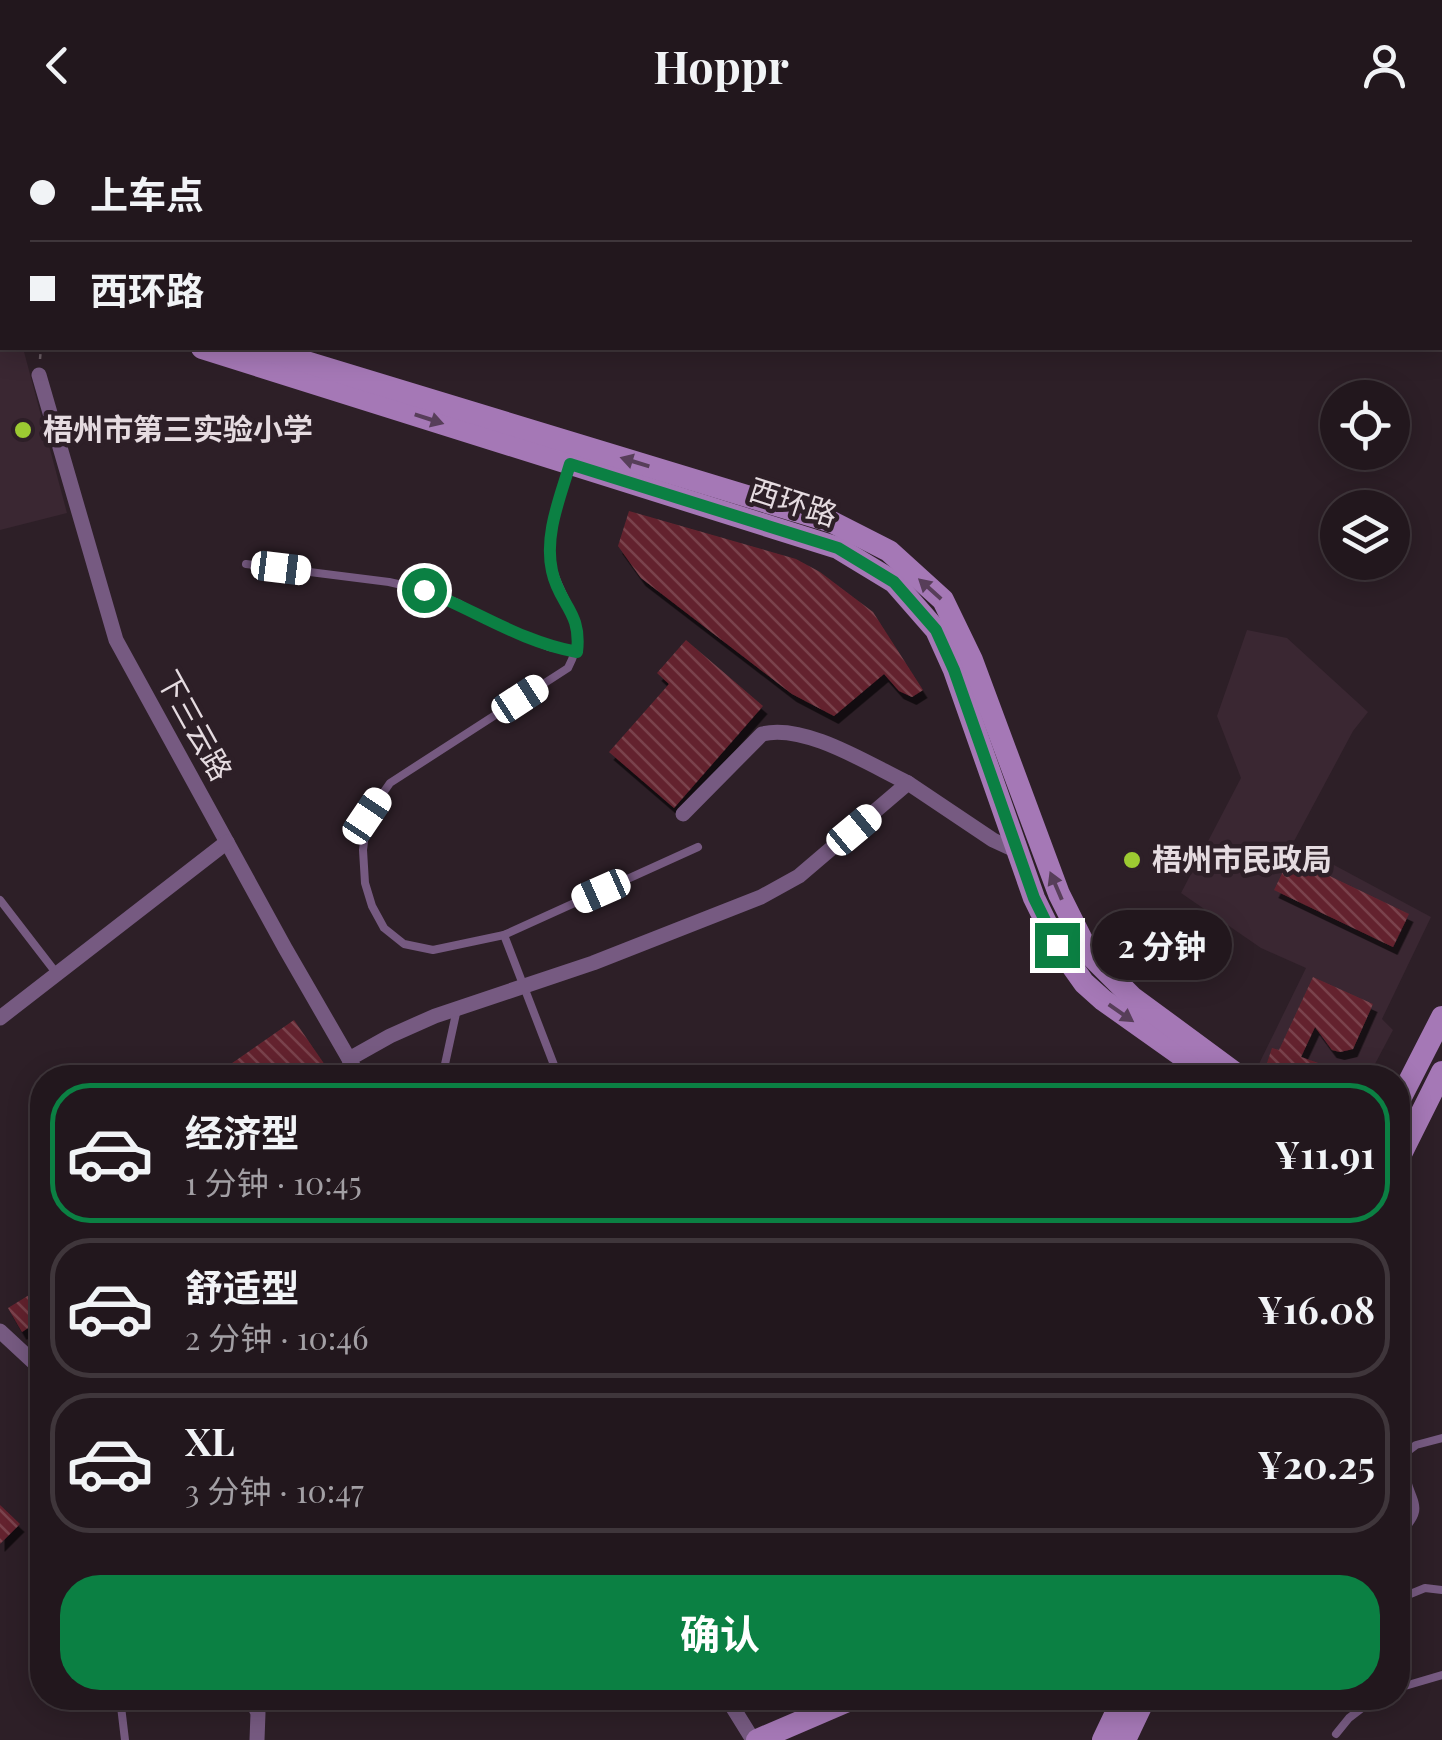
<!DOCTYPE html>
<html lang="zh">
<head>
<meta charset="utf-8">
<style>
	body { margin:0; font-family:"Playfair Display","Noto Sans SC",serif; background:#2e242a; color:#f1f3f6; height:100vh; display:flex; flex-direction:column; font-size:38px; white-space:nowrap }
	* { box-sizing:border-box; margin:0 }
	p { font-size:32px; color:#a29fa4 }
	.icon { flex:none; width:55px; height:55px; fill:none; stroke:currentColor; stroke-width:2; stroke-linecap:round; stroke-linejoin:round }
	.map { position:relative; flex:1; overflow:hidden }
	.panel { position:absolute; left:30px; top:935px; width:1380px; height:645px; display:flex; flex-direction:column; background:#22171d; border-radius:40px; box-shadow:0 5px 25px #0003,0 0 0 2px #3f363b }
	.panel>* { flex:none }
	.top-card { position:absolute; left:0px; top:0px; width:1442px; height:220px; box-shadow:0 5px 25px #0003,0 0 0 2px #3f363b; display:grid; align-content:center; height:220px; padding:0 30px; background:#22171d }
	.tools { position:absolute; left:1320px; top:250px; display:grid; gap:20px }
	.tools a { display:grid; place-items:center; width:90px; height:90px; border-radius:50%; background:#22171d; box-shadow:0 5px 25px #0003,0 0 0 2px #3f363b; font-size:50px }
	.end { position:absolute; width:45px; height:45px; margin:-22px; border:12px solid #0b8043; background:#fff; box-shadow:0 0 0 5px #fff }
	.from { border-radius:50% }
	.bubble { position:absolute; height:70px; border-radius:35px; background:#22171d; box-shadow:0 5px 25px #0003,0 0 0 2px #3f363b; font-size:32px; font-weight:700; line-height:70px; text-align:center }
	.car { position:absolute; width:30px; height:60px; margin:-30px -15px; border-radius:12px; box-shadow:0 0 8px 2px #0007; background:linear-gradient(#fff 24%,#345 0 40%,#fff 0 76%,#345 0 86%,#fff 0) }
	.top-card b { display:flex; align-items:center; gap:35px; height:95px; font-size:38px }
	.top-card b+b { border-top:2px solid #3f363b }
	.top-card i { width:25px; height:25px; background:#f1f3f6 }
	ul { padding:18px 0 0; list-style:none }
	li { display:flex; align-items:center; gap:30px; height:140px; margin:0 20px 15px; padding:0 10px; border:5px solid #3f363b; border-radius:40px }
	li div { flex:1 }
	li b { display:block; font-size:38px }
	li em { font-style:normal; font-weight:700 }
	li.active { border-color:#0b8043 }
	li>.icon { width:90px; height:90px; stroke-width:1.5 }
	.action { display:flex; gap:20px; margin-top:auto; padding:20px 30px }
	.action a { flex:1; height:115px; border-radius:40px; background:#0b8043; color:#fff; font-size:40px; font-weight:700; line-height:115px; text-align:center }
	header { display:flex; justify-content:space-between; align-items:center; height:130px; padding:0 30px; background:#22171d; font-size:45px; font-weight:700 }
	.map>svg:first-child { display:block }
	.built { fill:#3a2732 }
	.building { fill:url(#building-back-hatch); filter:url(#shadow) }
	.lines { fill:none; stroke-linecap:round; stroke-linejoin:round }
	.path { stroke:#6a5d64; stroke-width:2.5; stroke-dasharray:5 8; stroke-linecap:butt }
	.lane { stroke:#765a81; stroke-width:8 }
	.street { stroke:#765a81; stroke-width:15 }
	.secondary { stroke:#a578b6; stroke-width:22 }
	.oneway { fill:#573e59 }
	.route { stroke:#0b8043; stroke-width:12 }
	.poi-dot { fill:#9cca32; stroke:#2d1f27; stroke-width:4 }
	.labels { text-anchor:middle; stroke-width:9; stroke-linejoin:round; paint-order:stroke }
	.poi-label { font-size:30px; font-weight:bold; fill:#e5dbe0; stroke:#2d1f27; text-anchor:start }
	.street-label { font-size:30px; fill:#e5dbe0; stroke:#2d1f27 }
</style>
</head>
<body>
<header><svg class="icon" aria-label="back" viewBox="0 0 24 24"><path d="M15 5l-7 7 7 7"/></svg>Hoppr<svg class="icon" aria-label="person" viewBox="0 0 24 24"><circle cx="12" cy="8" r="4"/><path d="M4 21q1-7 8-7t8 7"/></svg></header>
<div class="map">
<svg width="1442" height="1610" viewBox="0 0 1442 1610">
	<defs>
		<pattern id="building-back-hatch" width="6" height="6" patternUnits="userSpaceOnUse" patternTransform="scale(2.5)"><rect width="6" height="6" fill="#64242f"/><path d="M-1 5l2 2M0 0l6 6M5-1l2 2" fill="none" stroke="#7a434d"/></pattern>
		<filter id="shadow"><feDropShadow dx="4.5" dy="8" stdDeviation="0" flood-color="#0009"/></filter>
	</defs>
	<rect width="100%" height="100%" fill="#2d1f27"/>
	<g class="built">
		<path d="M0,184L2,185V218H23L67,383L0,400Z"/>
		<path d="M1247,500L1287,508L1368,582L1353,601L1293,713L1431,787L1382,889L1393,900L1368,947H1267L1255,942L1306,838L1261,818L1181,763L1241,648L1217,586Z"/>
	</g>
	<g class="building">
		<path d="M629,381L796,429L820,442L873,482L923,560L912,567L899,561L884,544L834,586L792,564L641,448L618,416Z"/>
		<path d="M686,510L763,576L674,678L609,622L669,554L657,543Z"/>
		<path d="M1290,727L1409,784L1393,817L1274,760Z"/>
		<path d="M1313,847L1373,874L1353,919L1340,922L1332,920L1315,897L1301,927L1327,936L1323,948H1279L1264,942L1272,918L1279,920Z"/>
		<path d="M294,890L334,948H232L225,938Z"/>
		<path d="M42,1157V1223L28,1198L22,1202L8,1178Z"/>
		<path d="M0,1375L20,1394L0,1414Z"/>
	</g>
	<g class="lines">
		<path class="path" d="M40,229L41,218"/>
		<g class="lane">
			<path d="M33,0L34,2"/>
			<path d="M851,0L854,2"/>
			<path d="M362,2V0"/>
			<path d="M569,338C561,364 548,394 550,421C553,471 595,488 568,538L390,653L367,686L363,720L365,753L372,776L384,798L404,814L433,820L504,805L698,717"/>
			<path d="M246,434L389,452L424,460L458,473L492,493L525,507L549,517L577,522"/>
			<path d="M0,770L57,844"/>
			<path d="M504,805L559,948"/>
			<path d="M442,948L457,879"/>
			<path d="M1398,1405C1429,1377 1410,1373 1405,1342C1403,1336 1404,1330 1404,1324L1416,1315L1442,1308"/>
			<path d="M1398,1469L1425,1458L1442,1460"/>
			<path d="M1398,1558L1442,1545"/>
			<path d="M120,1568L125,1610"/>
			<path d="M1336,1604L1349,1588L1375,1568"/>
		</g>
		<g class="street">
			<path d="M247,2V0"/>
			<path d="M39,245L116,510L285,818L360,948"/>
			<path d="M683,684L762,604C805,593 870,635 908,653"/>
			<path d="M0,888L227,712"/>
			<path d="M349,929L390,906L435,886L593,833L761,767L799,746L908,653L993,710L1019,722"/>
			<path d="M0,1201L42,1240"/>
			<path d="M251,1568L258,1583L257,1610"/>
			<path d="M727,1568L753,1610"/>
		</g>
		<g class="secondary">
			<path d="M0,141L2,142"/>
			<path d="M0,161L2,162"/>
			<path d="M202,218L838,418L894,452L936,500L954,540L1034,768L1057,815L1084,853L1103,870L1213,948"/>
			<path d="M260,218L832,392L889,421L943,470L972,530L1059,764L1081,808L1092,827L1132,867L1242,948"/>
			<path d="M1398,973L1442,887"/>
			<path d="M1398,1030L1442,942"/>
			<path d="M757,1610L855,1568"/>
			<path d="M1103,1610L1123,1568"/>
			<path d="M1125,1610L1145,1568"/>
		</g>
	</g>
	<defs><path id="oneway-solid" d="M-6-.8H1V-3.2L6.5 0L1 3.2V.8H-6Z" transform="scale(2.5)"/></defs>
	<g class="oneway">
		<use href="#oneway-solid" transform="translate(429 289) rotate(18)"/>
		<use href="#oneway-solid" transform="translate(635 332) rotate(-163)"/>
		<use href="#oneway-solid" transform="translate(930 459) rotate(-138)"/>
		<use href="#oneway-solid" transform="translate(1056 756) rotate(-113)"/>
		<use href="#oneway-solid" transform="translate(1121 883) rotate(35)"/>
	</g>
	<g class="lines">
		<path class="route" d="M424,460C475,480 521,512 577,522C582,481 559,475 552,441C544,405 560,368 570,334L838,418L894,452L936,500L954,540L1034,768L1057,815"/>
	</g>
	<g class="poi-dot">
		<circle cx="23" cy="300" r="10"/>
		<circle cx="1132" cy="730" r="10"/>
	</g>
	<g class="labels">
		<g class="poi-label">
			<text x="43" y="310">梧州市第三实验小学</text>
			<text x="1152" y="740">梧州市民政局</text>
		</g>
		<g class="street-label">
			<text transform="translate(793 373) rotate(18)" y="10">西环路</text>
			<text transform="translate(194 596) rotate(61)" y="10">下三云路</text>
		</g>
	</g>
</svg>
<div class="tools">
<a><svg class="icon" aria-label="locate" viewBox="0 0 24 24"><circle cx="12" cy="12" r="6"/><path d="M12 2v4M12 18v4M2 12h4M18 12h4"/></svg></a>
<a><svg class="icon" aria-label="layers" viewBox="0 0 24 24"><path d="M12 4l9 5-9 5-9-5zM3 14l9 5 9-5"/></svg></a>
</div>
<i class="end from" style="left:424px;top:460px"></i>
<i class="end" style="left:1057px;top:815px"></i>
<div class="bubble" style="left:1092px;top:780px;width:140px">2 分钟</div>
<i class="car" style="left:281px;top:438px;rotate:97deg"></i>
<i class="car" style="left:520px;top:569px;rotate:57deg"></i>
<i class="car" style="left:367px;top:686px;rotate:34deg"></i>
<i class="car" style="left:854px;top:700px;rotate:50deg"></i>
<i class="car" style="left:601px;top:761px;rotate:246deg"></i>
<div class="top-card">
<b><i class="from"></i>上车点</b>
<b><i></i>西环路</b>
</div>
<section class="panel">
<ul>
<li class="active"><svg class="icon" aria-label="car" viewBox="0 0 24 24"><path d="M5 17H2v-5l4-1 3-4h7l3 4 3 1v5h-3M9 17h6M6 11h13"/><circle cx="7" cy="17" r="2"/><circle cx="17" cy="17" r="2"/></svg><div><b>经济型</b><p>1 分钟 · 10:45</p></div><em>¥11.91</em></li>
<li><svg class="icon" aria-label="car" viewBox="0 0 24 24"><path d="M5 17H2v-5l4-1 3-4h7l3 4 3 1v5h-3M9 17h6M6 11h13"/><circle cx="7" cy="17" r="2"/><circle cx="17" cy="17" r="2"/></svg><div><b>舒适型</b><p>2 分钟 · 10:46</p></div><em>¥16.08</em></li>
<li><svg class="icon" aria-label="car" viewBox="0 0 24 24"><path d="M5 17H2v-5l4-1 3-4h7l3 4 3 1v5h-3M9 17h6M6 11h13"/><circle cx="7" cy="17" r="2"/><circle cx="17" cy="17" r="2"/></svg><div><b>XL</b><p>3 分钟 · 10:47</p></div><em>¥20.25</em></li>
</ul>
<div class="action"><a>确认</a></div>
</section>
</div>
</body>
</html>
